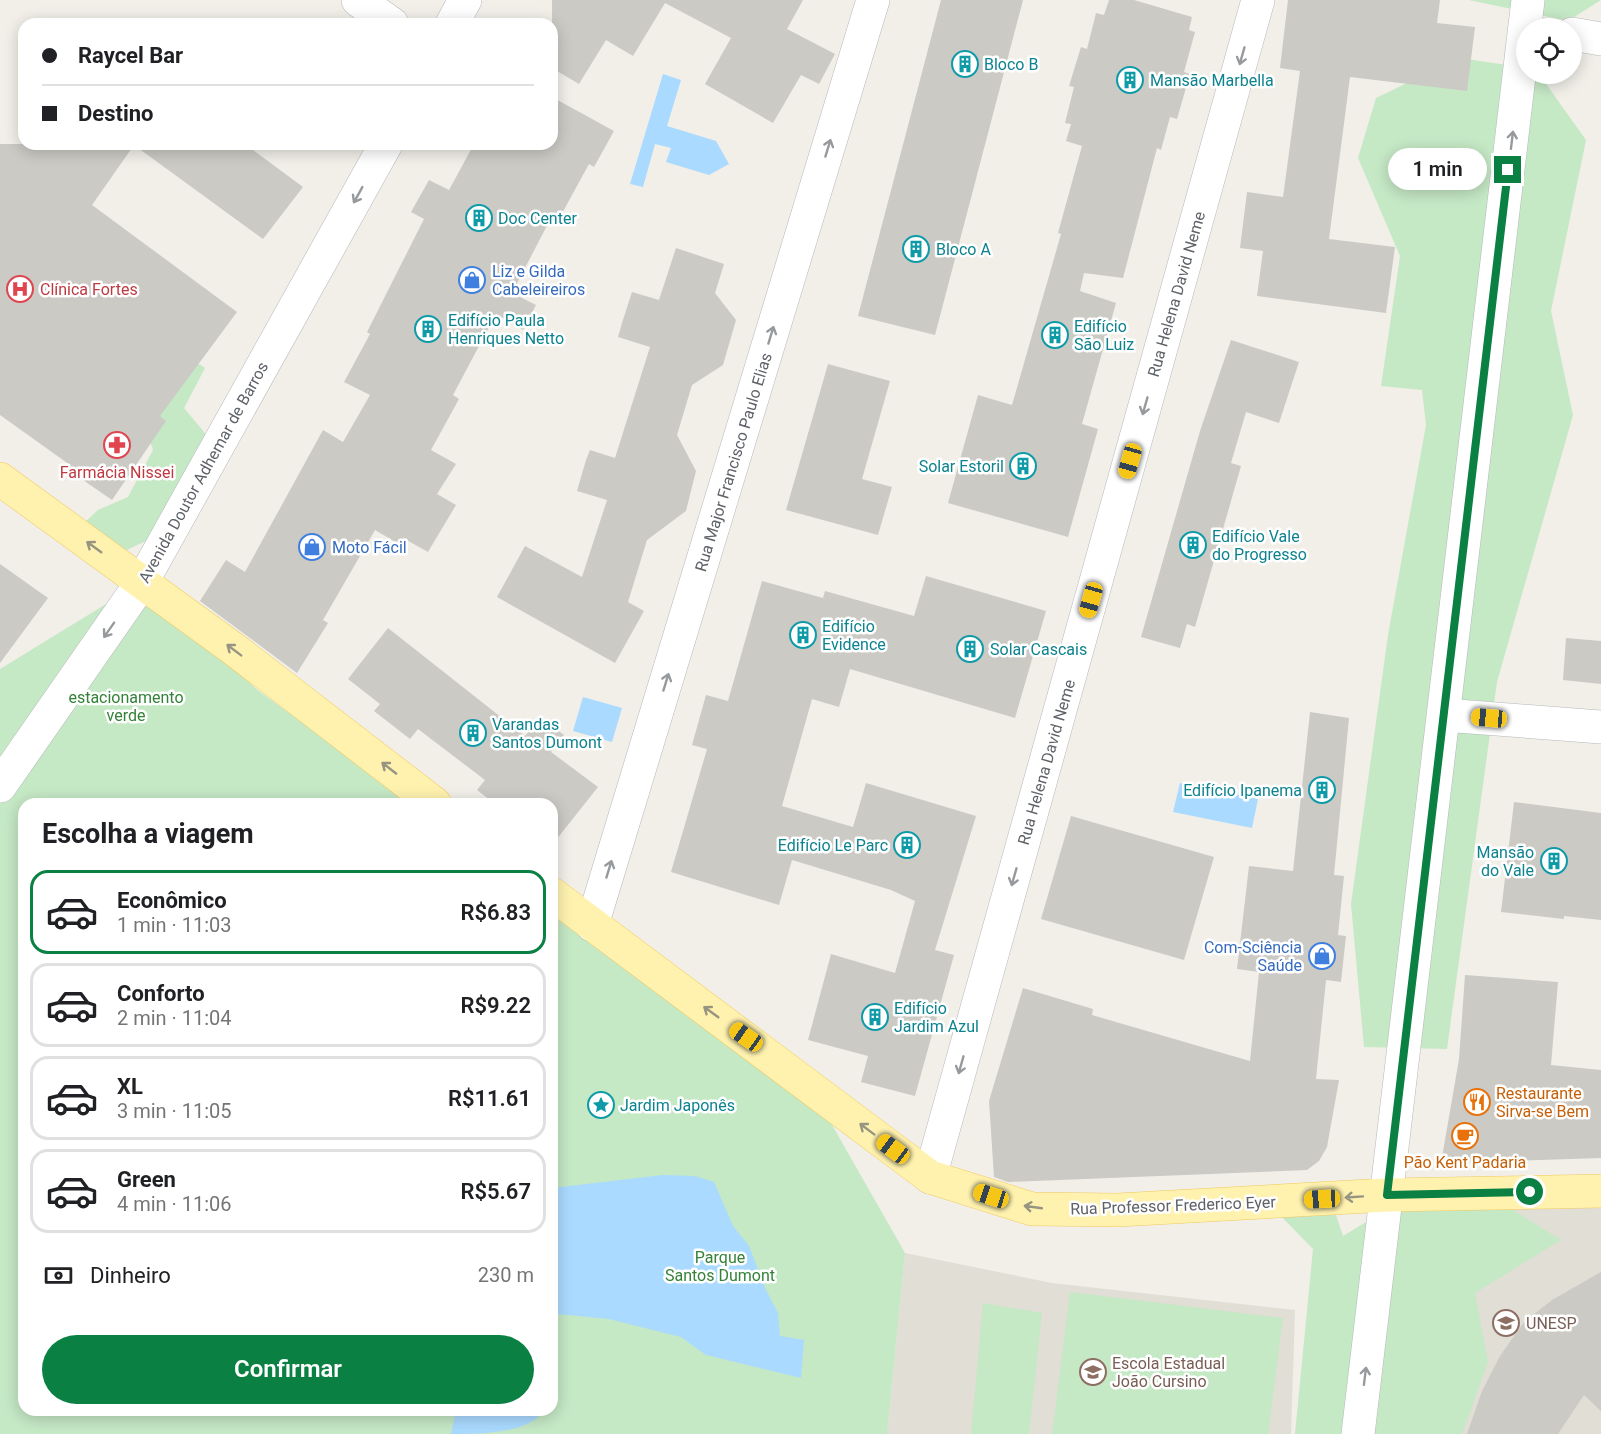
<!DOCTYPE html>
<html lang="pt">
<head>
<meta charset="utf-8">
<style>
	body { margin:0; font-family:Roboto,sans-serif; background:#f2f2f2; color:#202124; height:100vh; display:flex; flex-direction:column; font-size:22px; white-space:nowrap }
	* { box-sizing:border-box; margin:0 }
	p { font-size:20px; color:#757577 }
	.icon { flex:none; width:33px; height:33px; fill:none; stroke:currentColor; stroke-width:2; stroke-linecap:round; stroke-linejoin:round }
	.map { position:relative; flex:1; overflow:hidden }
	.panel { position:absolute; left:18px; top:798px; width:540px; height:618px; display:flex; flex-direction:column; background:#fff; border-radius:18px; box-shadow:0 3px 15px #0003 }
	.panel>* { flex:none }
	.guide { position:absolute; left:18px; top:18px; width:540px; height:132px; border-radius:18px; box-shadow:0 3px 15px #0003; display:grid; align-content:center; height:132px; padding:0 24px; background:#fff }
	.buttons { position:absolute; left:1516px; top:18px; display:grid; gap:12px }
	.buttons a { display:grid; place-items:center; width:66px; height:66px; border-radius:50%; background:#fff; box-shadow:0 3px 15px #0003; font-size:30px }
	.end { position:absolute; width:27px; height:27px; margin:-14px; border:8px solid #0b8043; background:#fff; box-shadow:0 0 0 3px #fff }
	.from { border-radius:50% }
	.bubble { position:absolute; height:42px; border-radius:21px; background:#fff; box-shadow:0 3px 15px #0003; font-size:20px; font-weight:600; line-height:42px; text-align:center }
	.car { position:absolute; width:18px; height:36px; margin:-18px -9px; border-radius:8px; box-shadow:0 0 4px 2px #0007; background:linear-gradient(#f5c518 24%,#345 0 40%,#f5c518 0 76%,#345 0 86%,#f5c518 0) }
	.guide b { display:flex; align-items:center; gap:21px; height:57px; font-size:22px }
	.guide b+b { border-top:2px solid #e0e0e0 }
	.guide i { width:15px; height:15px; background:#202124 }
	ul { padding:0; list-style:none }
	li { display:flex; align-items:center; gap:18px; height:84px; margin:0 12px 9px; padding:0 12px; border:3px solid #e0e0e0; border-radius:18px }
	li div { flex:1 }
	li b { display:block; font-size:22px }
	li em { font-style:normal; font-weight:600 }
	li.active { border-color:#0b8043 }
	li>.icon { width:54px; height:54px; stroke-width:1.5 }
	h2 { padding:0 24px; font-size:27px; line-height:72px }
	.pay { display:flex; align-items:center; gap:15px; height:66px; padding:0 24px; font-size:22px }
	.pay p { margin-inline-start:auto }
	.primary-button { display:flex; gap:12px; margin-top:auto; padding:12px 24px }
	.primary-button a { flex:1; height:69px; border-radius:36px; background:#0b8043; color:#fff; font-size:24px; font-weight:600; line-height:69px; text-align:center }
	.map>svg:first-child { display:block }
	.education { fill:#e1ded6 }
	.green { fill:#c5e8c5 }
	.water { fill:#aadaff }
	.building { fill:#cccac5 }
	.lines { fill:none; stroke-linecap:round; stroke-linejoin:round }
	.minor-casing { stroke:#b5b8bc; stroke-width:34 }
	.major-casing { stroke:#f2c960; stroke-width:34 }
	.minor { stroke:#fff; stroke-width:33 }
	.major { stroke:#fff2af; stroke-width:33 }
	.oneway { stroke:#979a9d }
	.oneway2 { stroke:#979581 }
	.route { stroke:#0b8043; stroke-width:8 }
	.labels { text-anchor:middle; stroke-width:5; stroke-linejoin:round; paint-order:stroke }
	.culture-label { font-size:16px; fill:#0d838f; stroke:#fff; text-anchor:start }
	.shop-label { font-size:16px; fill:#366cbe; stroke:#fff; text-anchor:start }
	.health-label { font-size:16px; fill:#be3a42; stroke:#fff; text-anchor:start }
	.street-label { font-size:16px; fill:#5f6368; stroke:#fff }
	.park-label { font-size:16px; fill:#348238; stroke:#fff }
	.food-label { font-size:16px; fill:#c56008; stroke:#fff; text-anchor:start }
	.education-label { font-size:16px; fill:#785e54; stroke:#fff; text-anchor:start }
</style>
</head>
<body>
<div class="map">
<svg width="1601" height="1434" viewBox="0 0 1601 1434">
	<rect width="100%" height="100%" fill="#f1efe8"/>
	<g class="education">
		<path d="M1601,1206V1434H1404L1417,1213Z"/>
		<path d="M905,1253L1052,1283L1295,1310L1291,1434H887Z"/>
	</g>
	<g class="green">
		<path d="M1469,0H1601L1568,21Z"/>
		<path d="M1459,58L1527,68V74H1539L1586,140L1551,311L1573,415L1497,682L1447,1049L1364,1047L1351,904L1388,635L1426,425L1422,390L1381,386L1400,256L1358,158L1376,98Z"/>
		<path d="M180,352L205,368L184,408L209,438L188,521L114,556L79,528L98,510L128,497L153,450L138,406Z"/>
		<path d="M142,582L256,689L414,804H24V1410H552V904L815,1095L905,1253L887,1434H0V669Z"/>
		<path d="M1467,1181L1561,1240L1475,1293L1488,1362L1462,1434H1295L1313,1249L1274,1209L1332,1203L1343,1236L1426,1186Z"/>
		<path d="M1070,1292L1283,1318L1268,1434H1052Z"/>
		<path d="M983,1303L1042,1313L1029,1434H971Z"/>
	</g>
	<g class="water">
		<path d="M663,74L681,80L667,126L716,141L729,164L709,175L666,162L671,148L655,144L643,187L630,184Z"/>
		<path d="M583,697L622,708L612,742L573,731Z"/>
		<path d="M1180,783L1258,799L1252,828L1173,812Z"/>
		<path d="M663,1175L695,1176L714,1182L733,1226L749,1246L766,1290L778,1313L780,1336L804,1340L801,1378L706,1355L681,1337L609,1319L558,1314L552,1387V1188Z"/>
		<path d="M456,1410H543C532,1434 476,1434 451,1434Z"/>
	</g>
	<g class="building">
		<path d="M552,0H803L787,29L835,54L819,84L801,75L773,123L705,84L731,38L665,3L633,56L606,40L579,84L552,68Z"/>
		<path d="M941,0H1023L935,335L858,316Z"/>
		<path d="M1109,0H1134L1192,17L1189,30L1195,32L1184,72L1190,74L1177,119L1170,117L1161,150L1157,148L1123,278L1084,273L1080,291L1116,303L1082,424L1098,429L1068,537L948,503L978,395L1012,405L1061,234L1058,233L1082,146L1066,141L1071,124L1065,123L1074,87L1069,86L1081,47L1087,49L1096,13L1104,15Z"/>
		<path d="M1288,0H1440L1437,23L1475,27L1467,91L1350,77L1329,239L1395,247L1386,313L1257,296L1263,251L1240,248L1247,192L1283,197L1300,71L1280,68Z"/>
		<path d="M552,97L614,131L594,167L589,164L560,217L553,214L512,293L536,305L523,330L496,314L453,395L459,399L431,450L456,464L437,494L456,505L428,552L403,538L399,544L375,530L323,620L328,623L297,673L200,601L226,560L245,572L323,430L343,442L370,395L344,382L370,334L367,332L424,219L411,212L429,180L449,190L474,144H552Z"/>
		<path d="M0,144H245L303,187L263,239L134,145L92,205L237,312L160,416L166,421L112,500L67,469L70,465L0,415Z"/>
		<path d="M676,248L724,264L715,293L736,320L723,365L692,385L677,435L696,471L686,511L647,540L628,602L644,611L615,663L497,597L525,546L582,577L607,500L577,491L586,460L590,450L615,458L650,347L618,337L622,323L632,292L659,300Z"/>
		<path d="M1231,340L1299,362L1279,423L1246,412L1231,463L1241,466L1195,627L1187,624L1180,648L1141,637L1200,431Z"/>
		<path d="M828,364L890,381L862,479L892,487L878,535L786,510Z"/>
		<path d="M0,564L48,598L0,663Z"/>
		<path d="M926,576L1046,611L1015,718L850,669L839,707L812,699L782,806L853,827L866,783L976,816L935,950L954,955L915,1096L861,1082L868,1056L808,1040L831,954L895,973L915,901L891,890L792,860L779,905L671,872L707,749L692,745L706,695L728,701L762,581L823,598L825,591L914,616Z"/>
		<path d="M388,628L525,736L540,717L564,735L551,752L598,787L552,845V804H495L477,790L485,780L418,729L410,739L374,711L380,704L348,679Z"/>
		<path d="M1566,638L1601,641V684L1563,680Z"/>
		<path d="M1310,712L1349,718L1334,875L1344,876L1338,935L1346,936L1341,982L1326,980L1316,1079L1339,1080L1327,1147L1319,1161L1307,1170L1008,1182L994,1177L989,1101L1023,988L1093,1009L1092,1015L1250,1061L1259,972L1237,969L1249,866L1293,871Z"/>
		<path d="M1514,802L1601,813V920L1564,916V919L1501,912Z"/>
		<path d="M1071,816L1214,857L1184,960L1041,919Z"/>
		<path d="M1465,975L1558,982L1551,1065L1601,1070V1158L1441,1163L1459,1059Z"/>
		<path d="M1601,1272V1411L1584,1395L1558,1434H1467L1482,1391L1500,1356L1524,1322L1552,1300Z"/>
	</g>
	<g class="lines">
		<defs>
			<g id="minor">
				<path d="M358,0L392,24"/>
				<path d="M452,24L465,0"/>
				<path d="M1572,34L1601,39"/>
				<path d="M1444,715L1601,727"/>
				<path d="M0,786L142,582L386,144"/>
				<path d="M592,925L873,0"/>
				<path d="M930,1177L1258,0"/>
				<path d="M1358,1434L1528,0"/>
			</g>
			<g id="major">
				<path d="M0,479L235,650L435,804"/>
				<path d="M552,894L930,1177L1032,1209L1118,1210L1387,1195L1601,1191"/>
			</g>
		</defs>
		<use href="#minor" class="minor-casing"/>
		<use href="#major" class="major-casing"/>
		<use href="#minor" class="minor"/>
		<use href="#major" class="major"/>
	</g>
	<defs><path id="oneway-shaft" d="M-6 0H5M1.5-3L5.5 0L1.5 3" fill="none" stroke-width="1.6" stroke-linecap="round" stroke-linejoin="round" transform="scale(1.5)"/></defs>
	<g class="oneway">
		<use href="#oneway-shaft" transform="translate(1242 56) rotate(106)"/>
		<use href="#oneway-shaft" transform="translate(1512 140) rotate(-83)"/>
		<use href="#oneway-shaft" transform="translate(828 148) rotate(-73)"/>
		<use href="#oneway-shaft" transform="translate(358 195) rotate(119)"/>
		<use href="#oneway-shaft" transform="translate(771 335) rotate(-73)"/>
		<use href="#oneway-shaft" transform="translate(1145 406) rotate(106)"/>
		<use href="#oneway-shaft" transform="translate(109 630) rotate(125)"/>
		<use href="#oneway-shaft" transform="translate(666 682) rotate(-73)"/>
		<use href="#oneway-shaft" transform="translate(609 869) rotate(-73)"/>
		<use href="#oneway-shaft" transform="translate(1014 877) rotate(106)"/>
		<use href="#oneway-shaft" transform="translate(961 1065) rotate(106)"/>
		<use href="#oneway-shaft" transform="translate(1365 1376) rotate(-83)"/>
	</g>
	<g class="oneway2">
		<use href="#oneway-shaft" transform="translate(94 547) rotate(-144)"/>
		<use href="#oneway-shaft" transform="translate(234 650) rotate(-143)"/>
		<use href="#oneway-shaft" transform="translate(389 768) rotate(-142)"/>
		<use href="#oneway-shaft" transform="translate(711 1012) rotate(-144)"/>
		<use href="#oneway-shaft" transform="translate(867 1129) rotate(-143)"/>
		<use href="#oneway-shaft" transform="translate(1354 1197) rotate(176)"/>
		<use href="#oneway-shaft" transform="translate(1033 1207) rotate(-172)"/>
	</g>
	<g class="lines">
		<path class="route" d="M1508,170L1387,1195L1530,1192"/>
	</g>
	<defs>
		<symbol id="building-ring" viewBox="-11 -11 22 22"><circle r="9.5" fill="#fff" stroke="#0f9aa8" stroke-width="1.5"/><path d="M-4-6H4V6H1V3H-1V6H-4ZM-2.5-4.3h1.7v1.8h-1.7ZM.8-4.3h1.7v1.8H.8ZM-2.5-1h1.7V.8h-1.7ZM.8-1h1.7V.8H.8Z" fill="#0f9aa8"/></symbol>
		<symbol id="shop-ring" viewBox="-11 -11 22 22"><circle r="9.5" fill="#fff" stroke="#3f7fe0" stroke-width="1.5"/><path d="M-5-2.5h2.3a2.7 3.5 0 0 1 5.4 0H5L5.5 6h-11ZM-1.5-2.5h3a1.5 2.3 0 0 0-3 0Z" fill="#3f7fe0"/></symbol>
		<symbol id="hospital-ring" viewBox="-11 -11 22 22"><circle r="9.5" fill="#fff" stroke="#e0444e" stroke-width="1.5"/><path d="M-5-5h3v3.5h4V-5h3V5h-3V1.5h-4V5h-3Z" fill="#e0444e"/></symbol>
		<symbol id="pharmacy-ring" viewBox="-11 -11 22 22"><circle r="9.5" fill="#fff" stroke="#e0444e" stroke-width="1.5"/><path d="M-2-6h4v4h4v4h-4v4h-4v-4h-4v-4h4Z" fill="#e0444e"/></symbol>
		<symbol id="restaurant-ring" viewBox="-11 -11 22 22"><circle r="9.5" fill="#fff" stroke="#e8710a" stroke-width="1.5"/><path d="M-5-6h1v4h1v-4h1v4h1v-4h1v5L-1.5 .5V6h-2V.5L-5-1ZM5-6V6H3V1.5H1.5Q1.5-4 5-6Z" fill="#e8710a"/></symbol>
		<symbol id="sight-ring" viewBox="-11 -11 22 22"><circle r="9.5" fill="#fff" stroke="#0f9aa8" stroke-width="1.5"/><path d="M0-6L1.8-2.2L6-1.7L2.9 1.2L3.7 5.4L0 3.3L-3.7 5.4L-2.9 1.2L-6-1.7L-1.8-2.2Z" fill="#0f9aa8"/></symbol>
		<symbol id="cafe-ring" viewBox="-11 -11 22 22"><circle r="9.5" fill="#fff" stroke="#e8710a" stroke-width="1.5"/><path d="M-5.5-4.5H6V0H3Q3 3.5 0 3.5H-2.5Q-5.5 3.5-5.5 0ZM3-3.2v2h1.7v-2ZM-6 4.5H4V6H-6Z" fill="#e8710a"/></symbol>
		<symbol id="university-ring" viewBox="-11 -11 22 22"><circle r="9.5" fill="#fff" stroke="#8d6e63" stroke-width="1.5"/><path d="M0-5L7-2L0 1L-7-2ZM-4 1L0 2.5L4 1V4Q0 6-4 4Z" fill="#8d6e63"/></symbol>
		<symbol id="school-ring" viewBox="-11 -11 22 22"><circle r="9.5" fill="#fff" stroke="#8d6e63" stroke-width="1.5"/><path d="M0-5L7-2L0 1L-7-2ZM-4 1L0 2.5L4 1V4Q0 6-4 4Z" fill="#8d6e63"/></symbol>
	</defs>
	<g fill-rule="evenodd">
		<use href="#building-ring" x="950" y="49" width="30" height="30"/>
		<use href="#building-ring" x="1115" y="65" width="30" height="30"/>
		<use href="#building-ring" x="464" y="203" width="30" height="30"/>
		<use href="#building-ring" x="901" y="234" width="30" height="30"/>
		<use href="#shop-ring" x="457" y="265" width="30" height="30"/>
		<use href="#hospital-ring" x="5" y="274" width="30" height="30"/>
		<use href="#building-ring" x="413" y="314" width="30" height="30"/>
		<use href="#building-ring" x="1040" y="320" width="30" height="30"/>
		<use href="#pharmacy-ring" x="102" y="430" width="30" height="30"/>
		<use href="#building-ring" x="1008" y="451" width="30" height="30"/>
		<use href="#building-ring" x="1178" y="530" width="30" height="30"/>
		<use href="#shop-ring" x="297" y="532" width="30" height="30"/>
		<use href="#building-ring" x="788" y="620" width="30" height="30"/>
		<use href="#building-ring" x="955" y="634" width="30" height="30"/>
		<use href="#building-ring" x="458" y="718" width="30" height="30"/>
		<use href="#building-ring" x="1307" y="775" width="30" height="30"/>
		<use href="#building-ring" x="892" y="830" width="30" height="30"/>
		<use href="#building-ring" x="1539" y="846" width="30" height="30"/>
		<use href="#shop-ring" x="1307" y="941" width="30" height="30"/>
		<use href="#building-ring" x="860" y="1002" width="30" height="30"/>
		<use href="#restaurant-ring" x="1462" y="1087" width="30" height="30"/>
		<use href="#sight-ring" x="586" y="1090" width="30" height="30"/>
		<use href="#cafe-ring" x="1450" y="1121" width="30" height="30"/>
		<use href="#university-ring" x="1491" y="1308" width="30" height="30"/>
		<use href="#school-ring" x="1078" y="1357" width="30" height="30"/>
	</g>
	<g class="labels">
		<g class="culture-label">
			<text x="984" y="70">Bloco B</text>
			<text x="1150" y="86">Mansāo Marbella</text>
			<text x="498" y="224">Doc Center</text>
			<text x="936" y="255">Bloco A</text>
			<text x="448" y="326">Edifício Paula<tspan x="448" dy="18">Henriques Netto</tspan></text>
			<text x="1074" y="332">Edifício<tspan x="1074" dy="18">São Luiz</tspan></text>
			<text x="1004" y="472" text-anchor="end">Solar Estoril</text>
			<text x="1212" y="542">Edifício Vale<tspan x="1212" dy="18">do Progresso</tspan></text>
			<text x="822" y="632">Edifício<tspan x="822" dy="18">Evidence</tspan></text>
			<text x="990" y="655">Solar Cascais</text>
			<text x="492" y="730">Varandas<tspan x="492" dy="18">Santos Dumont</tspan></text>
			<text x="1302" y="796" text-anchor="end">Edifício Ipanema</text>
			<text x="888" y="851" text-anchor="end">Edifício Le Parc</text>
			<text x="1534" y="858" text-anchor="end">Mansão<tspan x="1534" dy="18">do Vale</tspan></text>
			<text x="894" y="1014">Edifício<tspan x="894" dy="18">Jardim Azul</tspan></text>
			<text x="620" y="1111">Jardim Japonês</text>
		</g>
		<g class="shop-label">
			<text x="492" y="277">Liz e Gilda<tspan x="492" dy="18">Cabeleireiros</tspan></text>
			<text x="332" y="553">Moto Fácil</text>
			<text x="1302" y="953" text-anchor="end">Com-Sciência<tspan x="1302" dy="18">Saúde</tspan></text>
		</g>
		<g class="health-label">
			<text x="40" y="295">Clínica Fortes</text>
			<text x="117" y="478" text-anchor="middle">Farmácia Nissei</text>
		</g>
		<g class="street-label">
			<text transform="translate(1176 294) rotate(-74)" y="6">Rua Helena David Neme</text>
			<text transform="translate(733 462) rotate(-73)" y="6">Rua Major Francisco Paulo Elias</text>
			<text transform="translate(203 472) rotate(-61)" y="6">Avenida Doutor Adhemar de Barros</text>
			<text transform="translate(1046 762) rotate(-74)" y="6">Rua Helena David Neme</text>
			<text transform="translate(1173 1205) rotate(-2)" y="6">Rua Professor Frederico Eyer</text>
		</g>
		<g class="park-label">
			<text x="126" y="703">estacionamento<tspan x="126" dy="18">verde</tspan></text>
			<text x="720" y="1263">Parque<tspan x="720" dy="18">Santos Dumont</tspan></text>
		</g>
		<g class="food-label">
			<text x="1496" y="1099">Restaurante<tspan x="1496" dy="18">Sirva-se Bem</tspan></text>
			<text x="1465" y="1168" text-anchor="middle">Pão Kent Padaria</text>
		</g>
		<g class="education-label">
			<text x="1526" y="1329">UNESP</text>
			<text x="1112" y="1369">Escola Estadual<tspan x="1112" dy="18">João Cursino</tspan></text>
		</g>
	</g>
</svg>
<div class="buttons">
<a><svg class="icon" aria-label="locate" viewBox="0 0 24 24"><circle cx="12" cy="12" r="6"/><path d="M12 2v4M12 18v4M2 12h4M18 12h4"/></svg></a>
</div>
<i class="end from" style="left:1530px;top:1192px"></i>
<i class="end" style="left:1508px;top:170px"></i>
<div class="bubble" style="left:1388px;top:148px;width:99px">1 min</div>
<i class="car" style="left:1130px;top:461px;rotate:196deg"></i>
<i class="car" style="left:1091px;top:600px;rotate:196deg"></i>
<i class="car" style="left:1489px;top:718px;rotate:275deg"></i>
<i class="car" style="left:746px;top:1037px;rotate:305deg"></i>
<i class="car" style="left:893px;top:1149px;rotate:307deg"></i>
<i class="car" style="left:991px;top:1196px;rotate:288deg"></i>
<i class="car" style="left:1322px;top:1199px;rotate:267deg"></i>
<div class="guide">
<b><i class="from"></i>Raycel Bar</b>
<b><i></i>Destino</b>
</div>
<section class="panel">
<h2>Escolha a viagem</h2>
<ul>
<li class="active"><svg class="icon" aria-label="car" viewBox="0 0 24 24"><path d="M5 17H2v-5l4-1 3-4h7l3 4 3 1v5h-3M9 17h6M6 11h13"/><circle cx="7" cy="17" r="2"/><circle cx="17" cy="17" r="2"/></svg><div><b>Econômico</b><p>1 min · 11:03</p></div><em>R$6.83</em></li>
<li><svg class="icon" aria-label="car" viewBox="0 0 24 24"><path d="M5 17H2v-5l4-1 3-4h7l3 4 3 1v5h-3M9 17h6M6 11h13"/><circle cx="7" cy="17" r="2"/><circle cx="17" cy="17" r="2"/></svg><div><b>Conforto</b><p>2 min · 11:04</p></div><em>R$9.22</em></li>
<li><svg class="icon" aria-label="car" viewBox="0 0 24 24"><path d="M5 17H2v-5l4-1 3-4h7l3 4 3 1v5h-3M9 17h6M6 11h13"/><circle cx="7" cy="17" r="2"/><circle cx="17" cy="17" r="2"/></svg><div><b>XL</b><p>3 min · 11:05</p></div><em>R$11.61</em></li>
<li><svg class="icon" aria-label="car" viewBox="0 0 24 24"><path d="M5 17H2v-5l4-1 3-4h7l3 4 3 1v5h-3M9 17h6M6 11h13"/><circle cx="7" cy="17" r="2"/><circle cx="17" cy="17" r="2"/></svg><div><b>Green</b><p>4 min · 11:06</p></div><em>R$5.67</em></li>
</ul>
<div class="pay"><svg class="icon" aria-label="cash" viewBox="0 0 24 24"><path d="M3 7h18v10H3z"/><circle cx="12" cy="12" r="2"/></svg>Dinheiro<p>230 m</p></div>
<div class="primary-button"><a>Confirmar</a></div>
</section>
</div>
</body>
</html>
